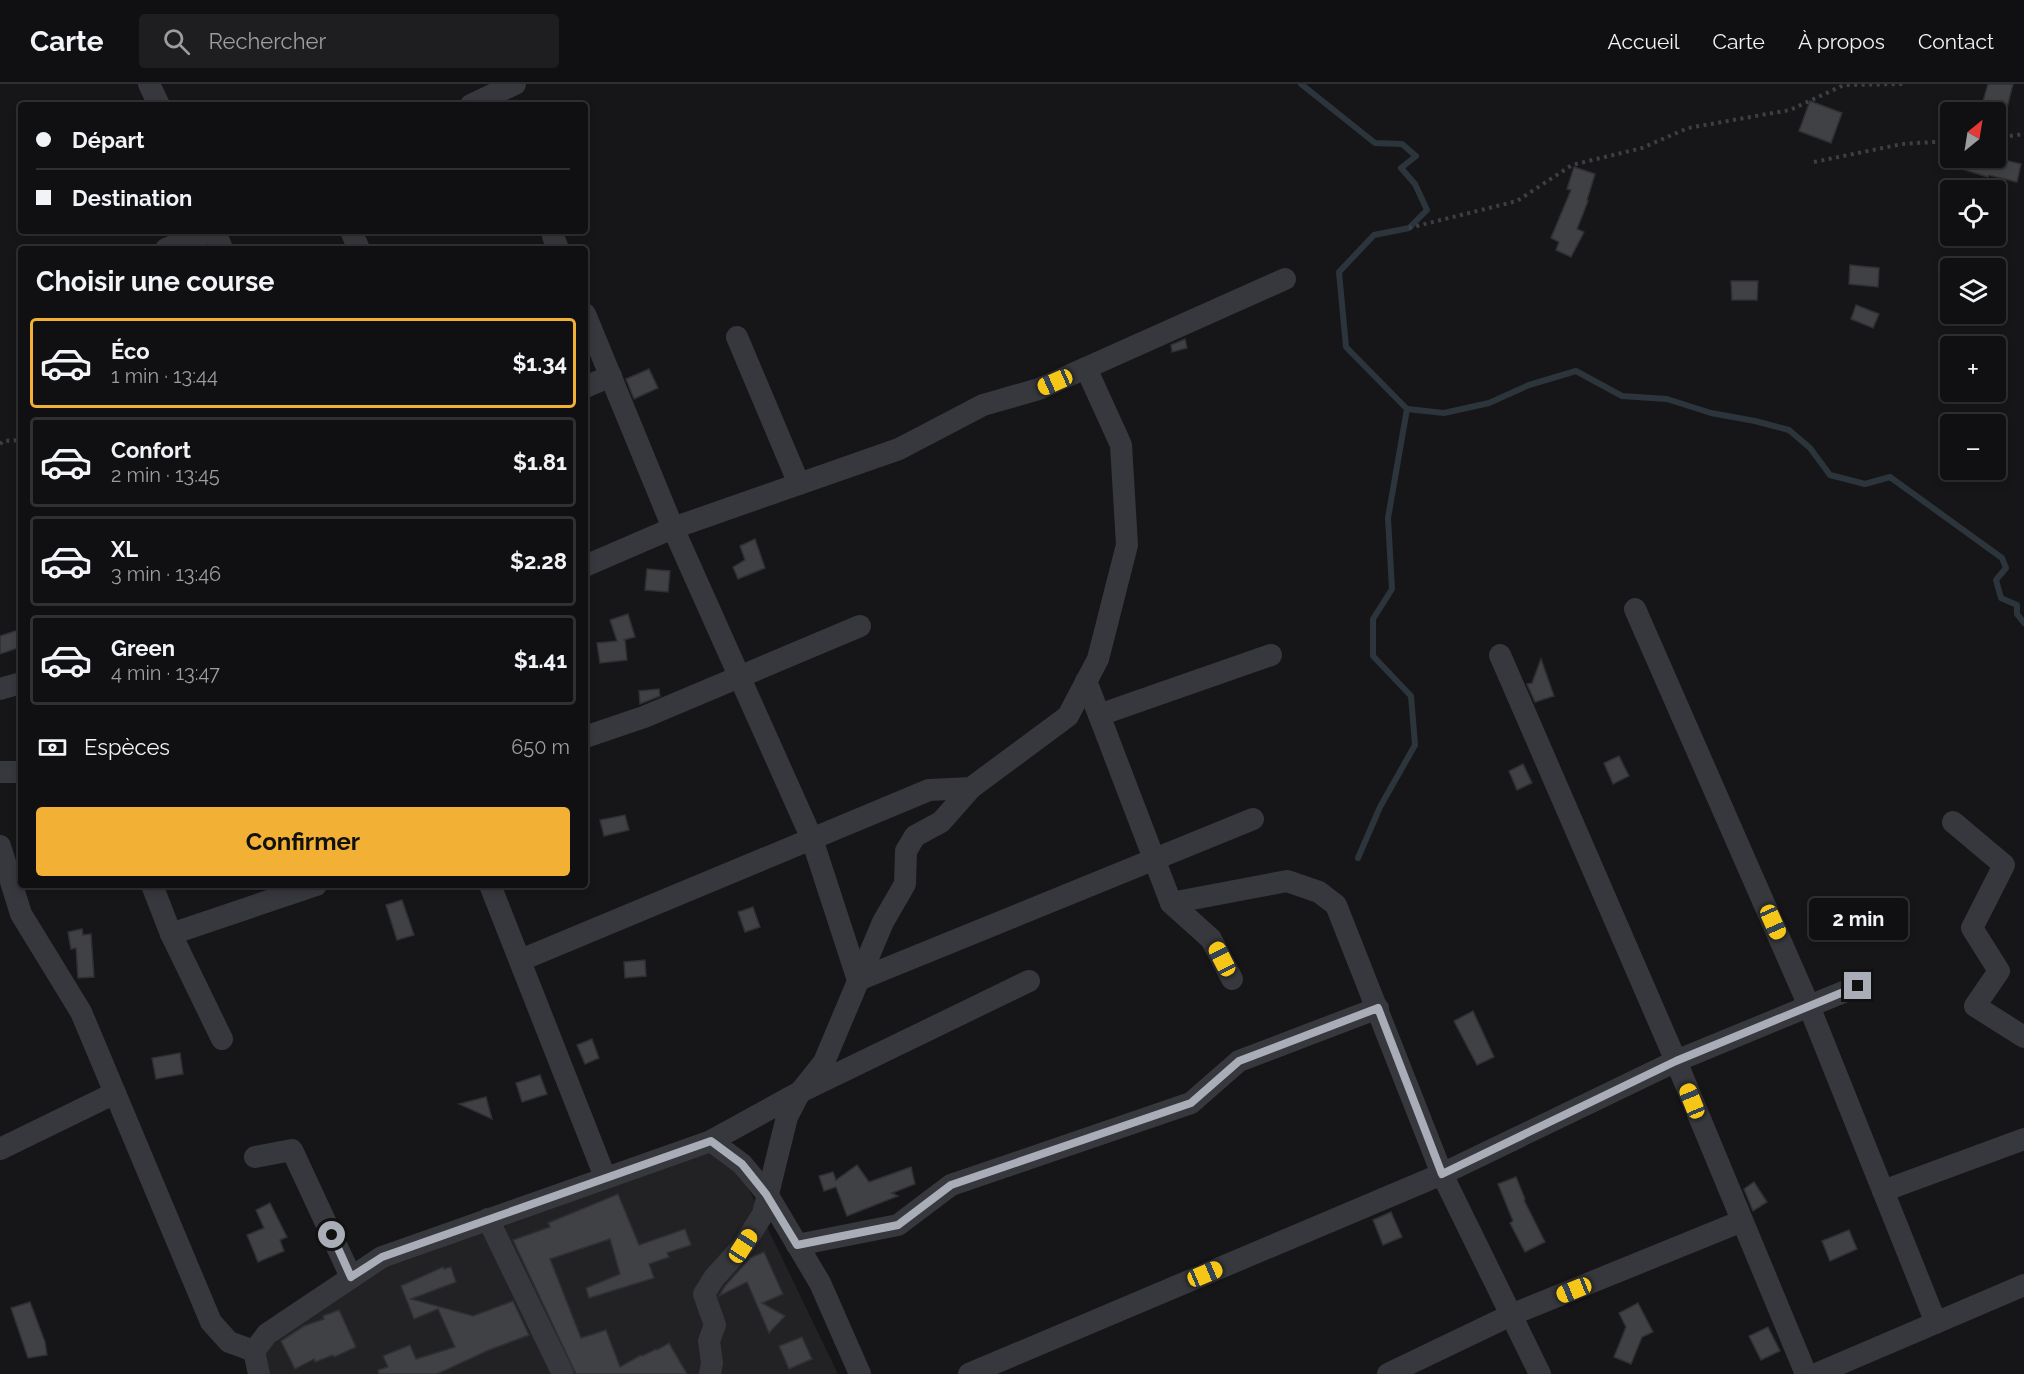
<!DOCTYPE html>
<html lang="fr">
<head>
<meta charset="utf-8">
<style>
	body { margin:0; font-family:Raleway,sans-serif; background:#1e1e20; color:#f1f3f6; height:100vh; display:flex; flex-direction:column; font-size:22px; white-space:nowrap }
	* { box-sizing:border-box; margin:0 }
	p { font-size:20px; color:#9c9d9f }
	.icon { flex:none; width:33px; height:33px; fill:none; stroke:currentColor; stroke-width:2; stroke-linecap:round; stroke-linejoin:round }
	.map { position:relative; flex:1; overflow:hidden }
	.panel { position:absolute; left:18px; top:162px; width:570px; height:642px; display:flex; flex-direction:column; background:#101012; border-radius:6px; box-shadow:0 3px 9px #0003,0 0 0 2px #303032 }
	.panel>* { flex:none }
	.guide { position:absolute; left:18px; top:18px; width:570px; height:132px; border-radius:6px; box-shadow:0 3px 9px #0003,0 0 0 2px #303032; display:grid; align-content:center; height:132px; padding:0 18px; background:#101012 }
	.needle { width:39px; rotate:30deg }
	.buttons { position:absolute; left:1940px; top:18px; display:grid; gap:12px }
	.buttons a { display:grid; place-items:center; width:66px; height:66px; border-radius:6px; background:#101012; box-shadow:0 3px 9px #0003,0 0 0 2px #303032; font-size:30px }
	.end { position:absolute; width:27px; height:27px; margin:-14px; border:8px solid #a8adb8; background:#111; box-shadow:0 0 0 3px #111 }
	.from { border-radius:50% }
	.bubble { position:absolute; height:42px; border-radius:6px; background:#101012; box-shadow:0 3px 9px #0003,0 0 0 2px #303032; font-size:20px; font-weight:700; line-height:42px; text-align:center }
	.car { position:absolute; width:18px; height:36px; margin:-18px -9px; border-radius:8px; box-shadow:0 0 4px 2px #0007; background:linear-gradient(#f5c518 24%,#345 0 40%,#f5c518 0 76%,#345 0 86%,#f5c518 0) }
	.guide b { display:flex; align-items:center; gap:21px; height:57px; font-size:22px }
	.guide b+b { border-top:2px solid #303032 }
	.guide i { width:15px; height:15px; background:#f1f3f6 }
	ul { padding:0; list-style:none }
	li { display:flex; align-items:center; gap:18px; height:90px; margin:0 12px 9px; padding:0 6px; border:3px solid #303032; border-radius:6px }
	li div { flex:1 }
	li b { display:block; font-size:22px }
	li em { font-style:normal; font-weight:700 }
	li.selected { border-color:#f2b134 }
	li>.icon { width:54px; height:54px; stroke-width:1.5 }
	h2 { padding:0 18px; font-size:27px; line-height:72px }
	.pay { display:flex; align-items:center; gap:15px; height:66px; padding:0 18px; font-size:22px }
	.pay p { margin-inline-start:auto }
	.button { display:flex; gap:12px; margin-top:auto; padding:12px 18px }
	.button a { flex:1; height:69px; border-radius:6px; background:#f2b134; color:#111; font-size:24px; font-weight:700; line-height:69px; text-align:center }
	header { display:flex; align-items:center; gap:36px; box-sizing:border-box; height:84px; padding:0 30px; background:#101012; border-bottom:2px solid #303032 }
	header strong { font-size:28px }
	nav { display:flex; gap:33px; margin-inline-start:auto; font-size:21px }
	.search { width:420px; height:54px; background:#1e1e20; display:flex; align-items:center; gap:15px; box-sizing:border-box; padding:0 21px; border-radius:6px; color:#9c9d9f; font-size:22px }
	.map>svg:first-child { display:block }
	.built { fill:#222225 }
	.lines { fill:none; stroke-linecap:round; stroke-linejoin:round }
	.stream { stroke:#2c353c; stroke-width:6 }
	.building { fill:#404145; stroke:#303034; stroke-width:1.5 }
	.path { stroke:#3d3f44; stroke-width:4; stroke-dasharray:3 4.5; stroke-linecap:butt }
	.minor { stroke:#37383d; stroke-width:22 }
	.route { stroke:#a8adb8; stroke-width:8 }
</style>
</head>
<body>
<header>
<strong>Carte</strong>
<div class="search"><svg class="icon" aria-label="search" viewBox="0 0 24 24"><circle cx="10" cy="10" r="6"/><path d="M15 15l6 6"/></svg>Rechercher</div>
<nav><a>Accueil</a><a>Carte</a><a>À propos</a><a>Contact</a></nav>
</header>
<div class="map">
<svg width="2024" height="1290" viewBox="0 0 2024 1290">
	<rect width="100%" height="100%" fill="#161618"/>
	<path class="built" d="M728,1062L838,1290H268L259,1265L378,1184Z"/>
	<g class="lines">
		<g class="stream">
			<path d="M1301,0L1375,59L1402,60L1416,72L1401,84L1415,100L1427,126L1409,144L1374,151L1339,188L1346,263L1407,325L1444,329L1489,319L1529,301L1576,287L1622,312L1667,315L1711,329L1755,337L1789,346L1810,364L1830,391L1865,400L1890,393L2002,474L2006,484L1996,496L2001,514L2017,521V530L2024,539"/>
			<path d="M1358,774L1380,723L1415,661L1411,612L1373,572V535L1392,505L1388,434L1407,325"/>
		</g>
	</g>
	<g class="building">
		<path d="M1988,0H2013L2006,28H1980Z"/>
		<path d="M1810,17L1842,29L1831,59L1799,47Z"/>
		<path d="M1969,74H1996L2021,80L2017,98L1989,91L1988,93L1965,86Z"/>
		<path d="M1574,83L1595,90L1587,116L1588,117L1577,145L1584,148L1571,173L1556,166L1559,158L1551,154L1571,106L1567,105Z"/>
		<path d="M1850,181L1879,184L1878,203L1849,200Z"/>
		<path d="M1731,197H1758L1757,216H1732Z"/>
		<path d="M1856,221L1879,230L1873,244L1851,235Z"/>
		<path d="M1185,255L1187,264L1172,268L1171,261Z"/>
		<path d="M649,285L658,304L634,315L626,295Z"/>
		<path d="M755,455L765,484L738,495L733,483L745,476L740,462Z"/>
		<path d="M647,485L670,487L668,508L645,506Z"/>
		<path d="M628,530L635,553L623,556H625L627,576L600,579L597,559L617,557L610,536Z"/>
		<path d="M21,545V563L0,570V552Z"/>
		<path d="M1541,575L1554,612L1535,618L1527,600L1532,599Z"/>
		<path d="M659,605L660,612L640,620L639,607Z"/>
		<path d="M1619,672L1629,692L1613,700L1604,679Z"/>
		<path d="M1523,680L1532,699L1517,706L1509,687Z"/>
		<path d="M625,731L629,746L604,752L600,736Z"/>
		<path d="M402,816L414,851L397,856L386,821Z"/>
		<path d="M753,823L760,843L745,848L738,828Z"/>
		<path d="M82,845L83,851L91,850L94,893L78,894L76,864L71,865L68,848Z"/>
		<path d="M645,876L646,892L625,894L624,878Z"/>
		<path d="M1473,927L1494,973L1477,981L1454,937Z"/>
		<path d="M592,955L599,974L585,980L577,961Z"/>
		<path d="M180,969L183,990L156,995L152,974Z"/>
		<path d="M540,991L547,1010L522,1018L516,999Z"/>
		<path d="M486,1013L492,1035L459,1020Z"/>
		<path d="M857,1081L869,1098L911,1083L915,1100L892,1109L898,1112L847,1132L836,1103L824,1107L819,1092L833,1088L836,1096Z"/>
		<path d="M1516,1093L1525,1115L1524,1116L1545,1158L1525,1168L1510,1139L1513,1137L1498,1100Z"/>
		<path d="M1754,1098L1767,1118L1753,1127L1744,1105Z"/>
		<path d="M618,1110L639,1161L685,1145L691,1161L667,1169L669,1173L649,1180L654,1194L589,1214L586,1204L620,1190L610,1155L550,1175L581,1254L606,1246L620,1283L641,1271L642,1272L656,1265L657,1266L669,1259L687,1290H576L513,1156L550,1143L548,1139Z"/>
		<path d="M270,1119L287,1153L280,1156L284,1167L258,1178L247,1151L264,1144L256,1126Z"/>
		<path d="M1391,1128L1402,1153L1383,1161L1373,1136Z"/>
		<path d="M1849,1146L1857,1165L1830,1177L1822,1157Z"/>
		<path d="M764,1168L783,1210L762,1219L785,1232L769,1249L747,1198L719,1212L725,1202L750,1174Z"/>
		<path d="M443,1183L444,1185L451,1183L456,1198L411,1215L473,1232L513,1217L529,1251L489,1266L437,1290H379L378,1286L388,1283L383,1272L410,1261L416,1275L455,1263L438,1225L414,1235L401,1202Z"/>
		<path d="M30,1218L45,1258L47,1271L28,1274L11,1224Z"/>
		<path d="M1638,1219L1653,1248L1642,1253L1631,1280L1614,1273L1626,1243L1619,1229Z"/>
		<path d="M339,1226L356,1263L334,1273L333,1271L315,1278L314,1275L295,1285L281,1257L304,1242L324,1235L323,1232Z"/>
		<path d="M1768,1243L1780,1267L1761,1276L1749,1252Z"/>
		<path d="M802,1253L812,1275L789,1285L779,1262Z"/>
	</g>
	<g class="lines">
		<g class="path">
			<path d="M1995,54L2024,50"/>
			<path d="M1814,78L1902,60L1950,57"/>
			<path d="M1409,144L1517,117L1572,81L1642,64L1688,44L1790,26L1844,1L1904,0"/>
			<path d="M0,360L3,357L21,356"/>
		</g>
		<g class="minor">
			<path d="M149,0L159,21"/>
			<path d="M471,21L515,0"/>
			<path d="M215,147L222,165"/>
			<path d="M351,147L359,165"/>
			<path d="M553,152L558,165"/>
			<path d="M166,165L209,147"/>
			<path d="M585,230L673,444L812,755L858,896L1253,735"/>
			<path d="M737,253L799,400"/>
			<path d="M585,303L611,292"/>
			<path d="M585,482L673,444L899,365L983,321L1039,305L1285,195"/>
			<path d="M1635,525L1809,922L1936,1239"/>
			<path d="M1500,571L1676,977L1806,1290"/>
			<path d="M1086,597L1171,819L1211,855L1232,895"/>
			<path d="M0,605L21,599"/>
			<path d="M1099,631L1271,571"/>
			<path d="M585,653L644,633L860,542"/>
			<path d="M0,688H21"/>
			<path d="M1953,738L2004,781L1972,844L1999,887L1975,922L2024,953"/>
			<path d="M0,762L21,830L81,928L211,1238L229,1258L254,1267"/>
			<path d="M152,801L171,850L222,955"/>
			<path d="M490,801L605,1093"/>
			<path d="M1171,819L1287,797L1319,808L1336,821L1442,1090L1540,1290"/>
			<path d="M171,850L316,801"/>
			<path d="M521,876L929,706L971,704"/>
			<path d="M711,1057L742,1080L767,1110L820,1199L860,1290"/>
			<path d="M0,1065L115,1009"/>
			<path d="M255,1073L292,1066L351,1193"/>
			<path d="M1883,1107L2024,1055"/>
			<path d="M488,1135L563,1290"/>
			<path d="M797,1161L898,1141L951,1101L1191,1019L1239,977L1378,924"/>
			<path d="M259,1290L254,1267L267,1250L382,1173L711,1057L800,1008L1029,897"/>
			<path d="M710,1290L712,1279L709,1257L715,1241L704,1210L714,1194L743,1162L763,1130L787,1033L800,1008L824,978L883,838L905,800L906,767L915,752L941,738L971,704L1068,632L1098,575L1127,461L1121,361L1086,284"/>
			<path d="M969,1290L1442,1090L1676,977L1858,902"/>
			<path d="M1388,1290L1511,1231L1742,1137"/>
			<path d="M1816,1290L2024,1201"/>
		</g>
	</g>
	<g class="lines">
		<path class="route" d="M332,1151L351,1193L382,1173L711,1057L742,1080L766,1110L797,1161L898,1141L951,1101L1191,1019L1239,977L1378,924L1442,1090L1676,977L1858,902"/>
	</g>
</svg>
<div class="buttons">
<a><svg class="needle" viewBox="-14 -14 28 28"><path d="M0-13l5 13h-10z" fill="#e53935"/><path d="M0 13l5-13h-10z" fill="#9c9d9f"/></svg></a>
<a><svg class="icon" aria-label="locate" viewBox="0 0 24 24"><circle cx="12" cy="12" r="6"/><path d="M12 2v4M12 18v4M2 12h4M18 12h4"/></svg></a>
<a><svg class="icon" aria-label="layers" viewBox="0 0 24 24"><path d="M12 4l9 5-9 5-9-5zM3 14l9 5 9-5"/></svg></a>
<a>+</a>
<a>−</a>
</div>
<i class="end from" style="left:332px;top:1151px"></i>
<i class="end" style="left:1858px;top:902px"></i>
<div class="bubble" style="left:1809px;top:814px;width:99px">2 min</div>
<i class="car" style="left:1055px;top:298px;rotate:246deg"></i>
<i class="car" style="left:1773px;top:838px;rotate:156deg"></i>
<i class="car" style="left:1222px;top:875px;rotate:333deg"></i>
<i class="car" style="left:1692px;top:1017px;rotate:338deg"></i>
<i class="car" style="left:743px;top:1162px;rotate:33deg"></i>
<i class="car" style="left:1205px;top:1190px;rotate:67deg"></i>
<i class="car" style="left:1574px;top:1206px;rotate:248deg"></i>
<div class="guide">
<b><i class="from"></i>Départ</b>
<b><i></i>Destination</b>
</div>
<section class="panel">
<h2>Choisir une course</h2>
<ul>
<li class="selected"><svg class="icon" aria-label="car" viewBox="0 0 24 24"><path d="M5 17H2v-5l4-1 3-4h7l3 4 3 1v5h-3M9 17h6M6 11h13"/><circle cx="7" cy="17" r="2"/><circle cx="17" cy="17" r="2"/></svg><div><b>Éco</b><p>1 min · 13:44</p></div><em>$1.34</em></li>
<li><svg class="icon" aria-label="car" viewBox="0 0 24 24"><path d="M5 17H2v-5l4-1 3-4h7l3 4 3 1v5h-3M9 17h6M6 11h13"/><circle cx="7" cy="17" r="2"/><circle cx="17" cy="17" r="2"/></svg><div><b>Confort</b><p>2 min · 13:45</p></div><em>$1.81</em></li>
<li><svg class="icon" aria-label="car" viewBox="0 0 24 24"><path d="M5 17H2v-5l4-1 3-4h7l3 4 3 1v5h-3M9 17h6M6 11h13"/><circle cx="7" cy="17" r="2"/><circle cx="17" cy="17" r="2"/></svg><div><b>XL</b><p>3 min · 13:46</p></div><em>$2.28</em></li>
<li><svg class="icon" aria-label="car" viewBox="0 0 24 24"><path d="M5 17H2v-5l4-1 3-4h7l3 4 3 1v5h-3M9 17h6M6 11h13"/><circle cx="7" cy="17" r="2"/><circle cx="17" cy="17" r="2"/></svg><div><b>Green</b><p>4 min · 13:47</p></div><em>$1.41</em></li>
</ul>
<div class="pay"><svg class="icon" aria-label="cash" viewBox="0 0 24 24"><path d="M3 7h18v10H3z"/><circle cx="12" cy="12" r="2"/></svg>Espèces<p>650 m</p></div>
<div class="button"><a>Confirmer</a></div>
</section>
</div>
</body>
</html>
